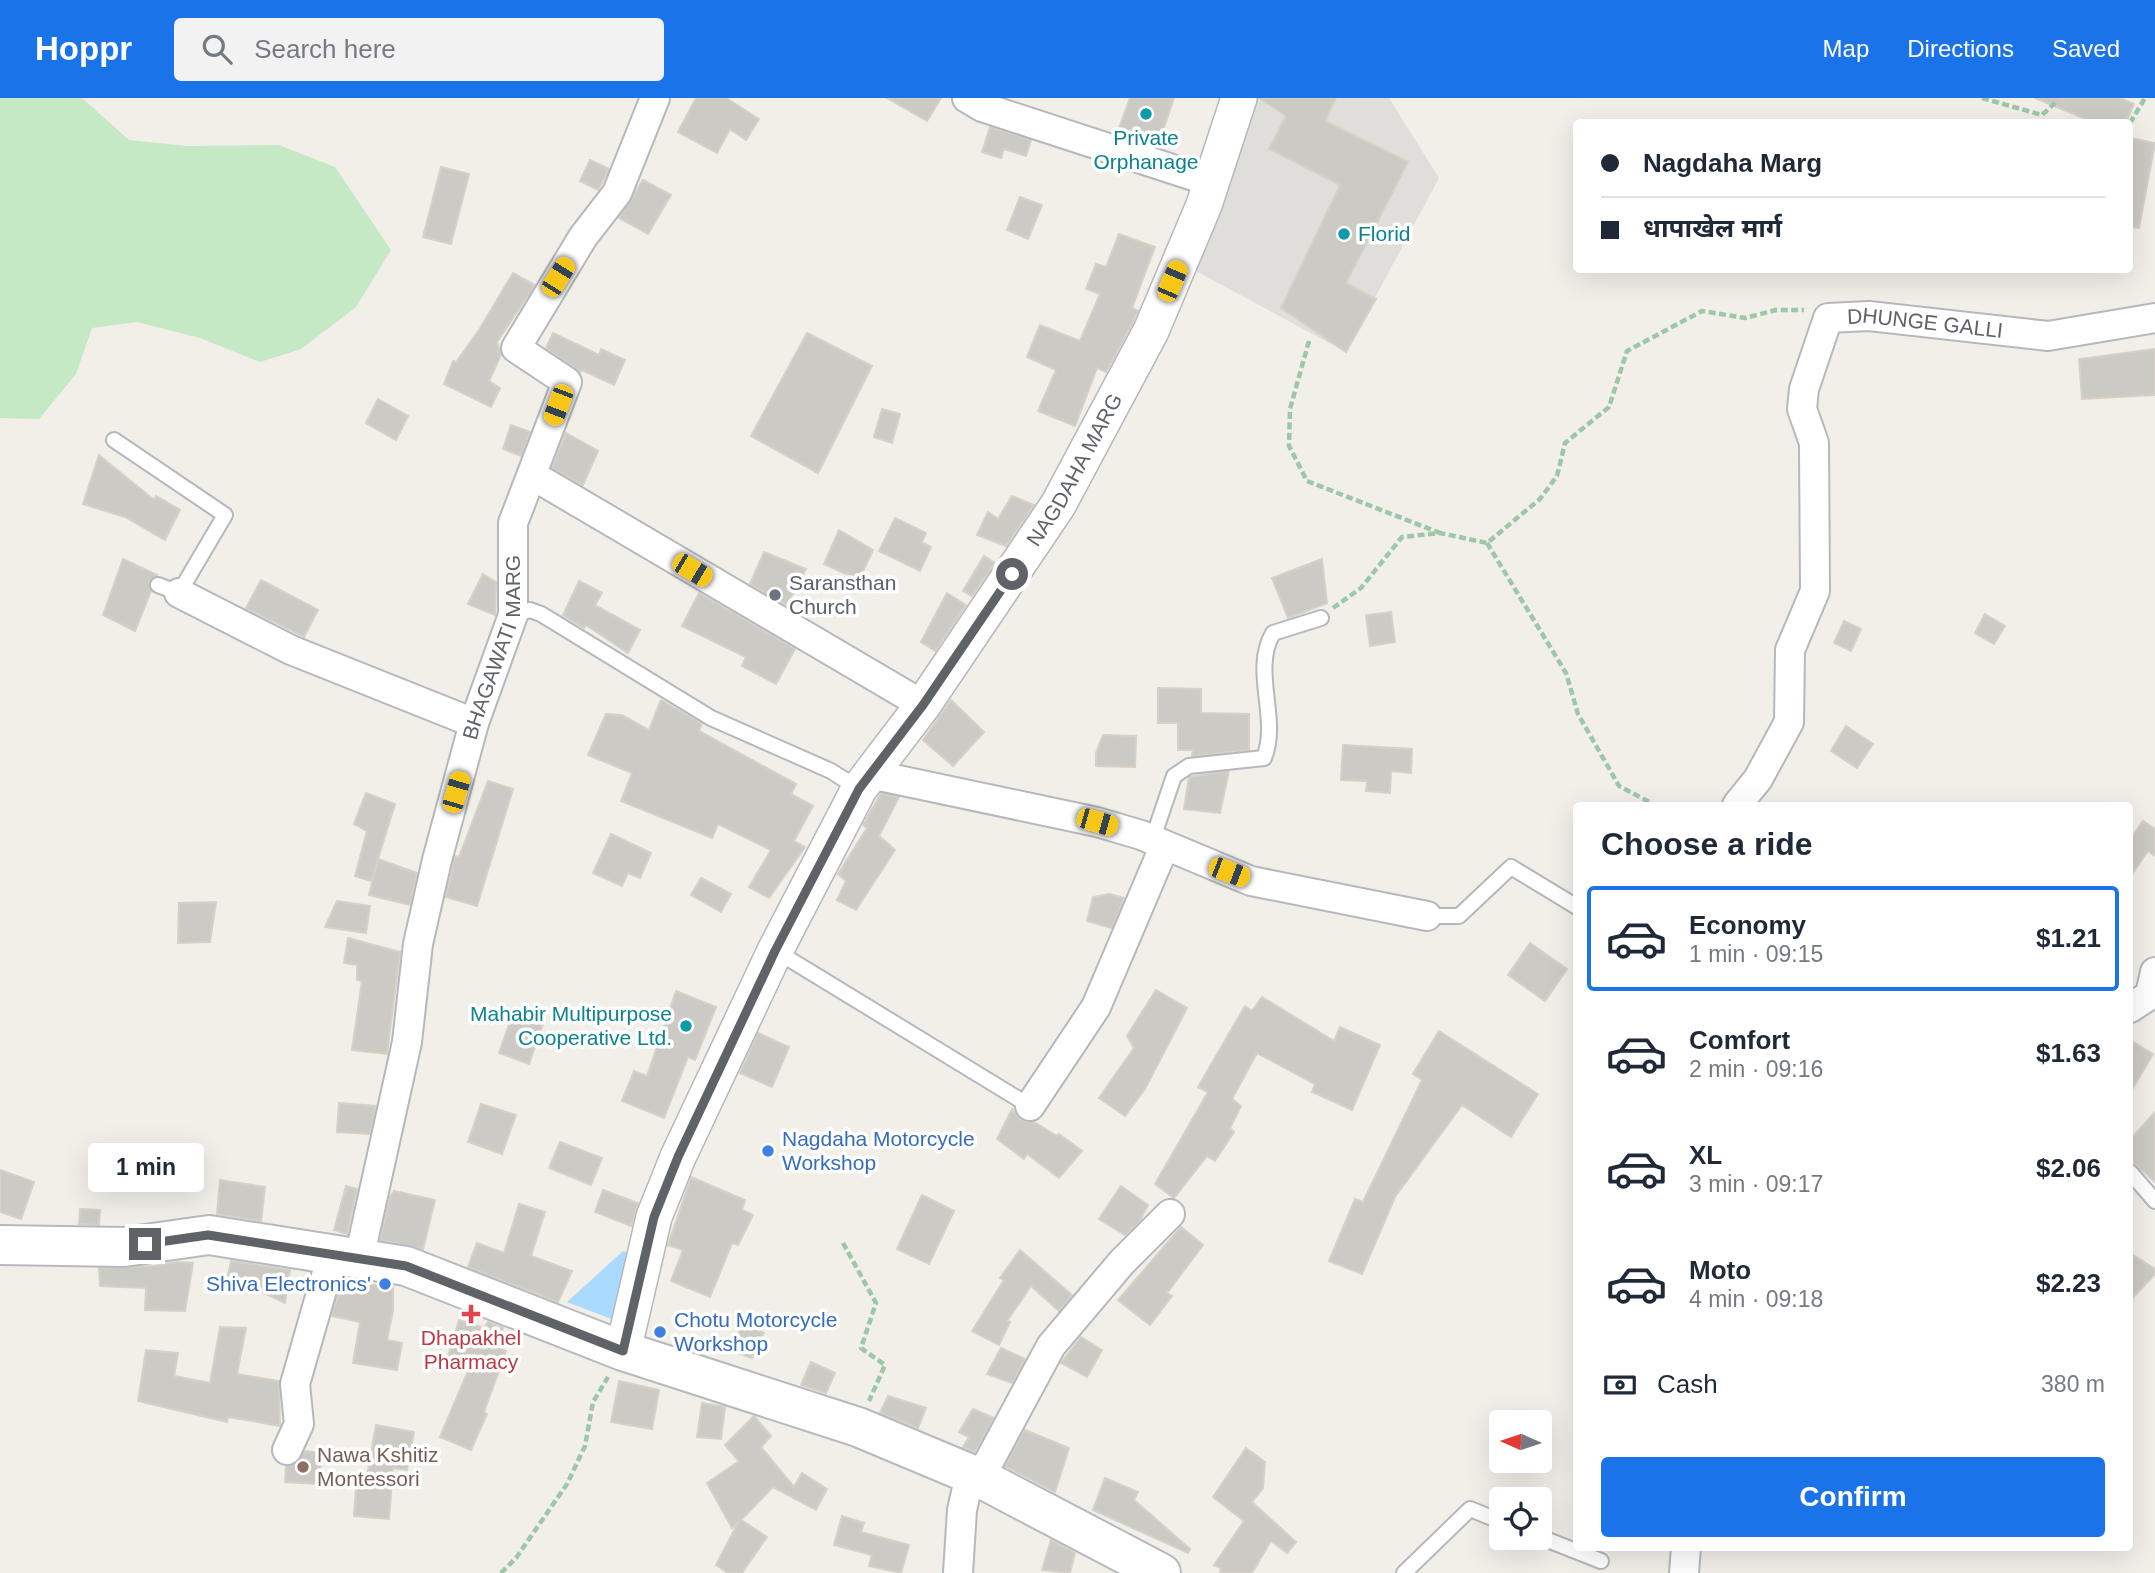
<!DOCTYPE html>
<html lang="en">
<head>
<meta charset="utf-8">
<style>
	body { margin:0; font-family:Arial,"Noto Sans Devanagari",sans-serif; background:#f2f2f3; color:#1f2937; height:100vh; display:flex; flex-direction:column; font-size:26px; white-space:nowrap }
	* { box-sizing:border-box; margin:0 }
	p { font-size:23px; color:#747a83 }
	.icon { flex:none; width:38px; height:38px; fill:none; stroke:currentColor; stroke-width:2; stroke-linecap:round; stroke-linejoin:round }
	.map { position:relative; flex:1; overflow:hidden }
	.details { position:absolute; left:1573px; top:704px; width:560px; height:749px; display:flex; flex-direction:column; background:#fff; border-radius:7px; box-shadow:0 7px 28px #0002 }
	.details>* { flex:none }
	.hud { position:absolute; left:1573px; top:21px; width:560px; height:154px; border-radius:7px; box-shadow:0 7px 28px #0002; display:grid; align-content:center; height:154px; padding:0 28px; background:#fff }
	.needle { width:46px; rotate:273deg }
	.fabs { position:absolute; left:1489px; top:1312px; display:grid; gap:14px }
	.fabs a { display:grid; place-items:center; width:63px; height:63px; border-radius:7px; background:#fff; box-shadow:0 7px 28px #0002; font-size:35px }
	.end { position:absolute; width:32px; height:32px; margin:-16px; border:9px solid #5f6368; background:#fff; box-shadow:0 0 0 4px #fff }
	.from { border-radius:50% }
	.bubble { position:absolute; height:49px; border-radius:7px; background:#fff; box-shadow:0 7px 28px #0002; font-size:23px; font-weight:600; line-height:49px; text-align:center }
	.car { position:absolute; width:21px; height:42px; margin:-21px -10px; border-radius:9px; box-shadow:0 0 5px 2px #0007; background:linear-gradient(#f5c518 24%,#345 0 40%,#f5c518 0 76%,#345 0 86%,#f5c518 0) }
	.hud b { display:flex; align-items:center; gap:24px; height:66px; font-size:26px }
	.hud b+b { border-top:2px solid #e0e1e3 }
	.hud i { width:18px; height:18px; background:#1f2937 }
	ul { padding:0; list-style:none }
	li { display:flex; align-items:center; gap:21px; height:105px; margin:0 14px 10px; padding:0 14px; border:4px solid transparent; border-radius:7px }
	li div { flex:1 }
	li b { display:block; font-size:26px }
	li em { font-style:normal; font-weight:600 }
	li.active { border-color:#1a73e8 }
	li>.icon { width:63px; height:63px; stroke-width:1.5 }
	h2 { padding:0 28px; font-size:32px; line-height:84px }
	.pay { display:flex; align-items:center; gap:18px; height:77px; padding:0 28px; font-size:26px }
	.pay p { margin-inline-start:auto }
	.primary-button { display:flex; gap:14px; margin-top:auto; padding:14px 28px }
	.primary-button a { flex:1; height:80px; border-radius:7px; background:#1a73e8; color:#fff; font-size:28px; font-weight:600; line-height:80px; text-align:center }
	header { display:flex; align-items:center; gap:42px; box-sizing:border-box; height:98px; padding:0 35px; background:#1a73e8; color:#fff }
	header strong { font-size:33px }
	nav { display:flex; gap:38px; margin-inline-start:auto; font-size:24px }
	.search { width:490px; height:63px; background:#f2f2f3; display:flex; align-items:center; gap:18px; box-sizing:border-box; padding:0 24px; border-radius:7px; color:#747a83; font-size:26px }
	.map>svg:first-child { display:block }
	.industrial { fill:#e0deda }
	.green { fill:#c5e8c5 }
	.water { fill:#aadaff }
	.building { fill:#cccac5; stroke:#d6d1c6; stroke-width:2 }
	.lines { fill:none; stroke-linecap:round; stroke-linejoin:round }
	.service-casing { stroke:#b5b8bc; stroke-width:18 }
	.minor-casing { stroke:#b5b8bc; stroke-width:32 }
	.tertiary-casing { stroke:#b5b8bc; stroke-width:38 }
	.secondary-casing { stroke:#b6babf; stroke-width:42 }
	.path { stroke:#9cc7a9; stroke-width:4.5; stroke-dasharray:7 3.5; stroke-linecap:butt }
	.service { stroke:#fff; stroke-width:14 }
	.minor { stroke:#fff; stroke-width:28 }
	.tertiary { stroke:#fff; stroke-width:35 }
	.secondary { stroke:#fff; stroke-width:38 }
	.route { stroke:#5f6368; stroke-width:9 }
	.culture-dot { fill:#0f9aa8; stroke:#fff; stroke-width:2.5 }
	.worship-dot { fill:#6b7280; stroke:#fff; stroke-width:2.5 }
	.shop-dot { fill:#3f7fe0; stroke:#fff; stroke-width:2.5 }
	.health-dot { fill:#e0444e; stroke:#fff; stroke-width:2.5 }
	.education-dot { fill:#8d6e63; stroke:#fff; stroke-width:2.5 }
	.labels { text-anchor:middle; stroke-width:7; stroke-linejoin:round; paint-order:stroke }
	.culture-label { font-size:21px; fill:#0d838f; stroke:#fff }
	.street-label { font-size:21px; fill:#5f6368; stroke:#fff }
	.worship-label { font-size:21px; fill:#5b616d; stroke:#fff; text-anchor:start }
	.shop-label { font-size:21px; fill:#366cbe; stroke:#fff; text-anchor:start }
	.health-label { font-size:21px; fill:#be3a42; stroke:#fff }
	.education-label { font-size:21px; fill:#785e54; stroke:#fff; text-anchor:start }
</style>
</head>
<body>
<header>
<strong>Hoppr</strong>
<div class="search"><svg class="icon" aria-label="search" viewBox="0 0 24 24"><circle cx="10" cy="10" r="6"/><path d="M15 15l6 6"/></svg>Search here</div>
<nav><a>Map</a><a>Directions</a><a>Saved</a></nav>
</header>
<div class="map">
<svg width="2155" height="1475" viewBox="0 0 2155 1475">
	<rect width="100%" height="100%" fill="#f1efe8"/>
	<path class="industrial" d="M1245,0H1389L1439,80L1346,254L1192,171Z"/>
	<path class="green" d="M0,0H82L129,42L187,48L279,47L335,69L391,152L356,209L301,251L260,264L200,240L137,224L92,230L76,276L39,321L0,320Z"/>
	<path class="water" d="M623,1153L636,1158L622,1225L567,1204Z"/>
	<g class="building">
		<path d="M696,0H726L759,21L746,42L730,31L717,55L678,34Z"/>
		<path d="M887,0H941L927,23Z"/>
		<path d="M1130,0H1174L1158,47L1118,33Z"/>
		<path d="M1259,0H1336L1325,23L1408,64L1346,185L1376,201L1346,254L1281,210L1340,87L1269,51L1286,18Z"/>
		<path d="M2035,0H2120L2134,6L2126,24H2093Z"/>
		<path d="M990,29L1031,42L1026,58L1004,51L1001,60L982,54Z"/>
		<path d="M2130,40L2155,45L2139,130L2130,129Z"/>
		<path d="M590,62L609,71L598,92L580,83Z"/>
		<path d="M441,69L469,76L451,146L423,139Z"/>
		<path d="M643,82L671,97L648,136L619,120Z"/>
		<path d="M1020,99L1042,107L1028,141L1007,132Z"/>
		<path d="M1119,136L1155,149L1132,210L1138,213L1133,224L1106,274L1097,270L1075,328L1038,313L1056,272L1027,259L1040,227L1080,243L1100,196L1086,191L1096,166L1106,169Z"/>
		<path d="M513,175L535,187L497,244L501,257L489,283L500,290L491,309L444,286L453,263L456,264L479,232Z"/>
		<path d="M553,235L599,257L601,251L625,262L614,287L582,272L580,274L546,250Z"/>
		<path d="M807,235L872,268L818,375L751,338Z"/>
		<path d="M2155,251V297L2082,301L2079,261Z"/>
		<path d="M378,301L408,318L396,342L366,325Z"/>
		<path d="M882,311L900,316L892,345L874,339Z"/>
		<path d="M511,327L530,334L521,358L503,351Z"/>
		<path d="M566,335L598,353L583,387L552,370Z"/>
		<path d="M99,357L154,402L156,398L180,412L165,442L125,419L83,406Z"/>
		<path d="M1012,398L1034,407L1006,448L977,437L988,414L998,421Z"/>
		<path d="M895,420L926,435L922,444L931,449L920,473L879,453Z"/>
		<path d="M839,432L873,452L859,482L824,466Z"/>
		<path d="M764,454L806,471L787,507L750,486Z"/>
		<path d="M984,458L995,465L972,498L963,493Z"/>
		<path d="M123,461L157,477L149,483L151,493L135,533L103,517Z"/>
		<path d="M1322,461L1327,505L1288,520L1272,480Z"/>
		<path d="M483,476L496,484L495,517L468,506Z"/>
		<path d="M261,482L318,512L304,539L246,510Z"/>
		<path d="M579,483L602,495L595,507L640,532L628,555L586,527L584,530L563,517Z"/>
		<path d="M699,495L795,551L776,586L742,568L746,559L682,528Z"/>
		<path d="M947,495L966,507L935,553L921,544Z"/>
		<path d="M1391,514L1395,544L1370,548L1366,517Z"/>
		<path d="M1985,516L2005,528L1994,546L1975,535Z"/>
		<path d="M1844,523L1861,531L1851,553L1834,545Z"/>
		<path d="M1158,590L1201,591V615L1249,616V652L1192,658L1193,652H1178V625H1158Z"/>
		<path d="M661,602L702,626L699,633L796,686L791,696L813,708L794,743L805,749L769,800L749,789L771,752L718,726L712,740L621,703L632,675L588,657L606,616L622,617L649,632Z"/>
		<path d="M951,602L984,634L953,668L923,642Z"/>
		<path d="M1846,628L1873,646L1857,670L1831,653Z"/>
		<path d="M1103,637L1136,638L1135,669L1096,668V655Z"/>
		<path d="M1343,647L1412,651L1411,675L1391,673L1390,695L1366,693L1367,683L1341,682Z"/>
		<path d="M1229,673L1220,715L1184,711L1189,679Z"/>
		<path d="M488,683L513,691L477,808L446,799L455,758L459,759Z"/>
		<path d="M366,695L395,706L371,783L355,778L367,733L354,726Z"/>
		<path d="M881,695L899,699L879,738L895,752L856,812L837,802L846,783L838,776L867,730L863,727Z"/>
		<path d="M2143,723L2155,731V758L2148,753L2130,779V742Z"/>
		<path d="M611,736L651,755L640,780L628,775L622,788L593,775Z"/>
		<path d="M378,761L417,775L410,807L369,797Z"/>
		<path d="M701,780L731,796L721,814L691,797Z"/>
		<path d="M1109,796L1124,800L1112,830L1087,823L1093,799Z"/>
		<path d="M337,803L370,808L366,835L325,829Z"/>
		<path d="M216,804L210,844L178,845L179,805Z"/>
		<path d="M348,840L400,854L387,956L352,952L362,883L357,882V867L344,865Z"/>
		<path d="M1530,845L1567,871L1545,903L1508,877Z"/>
		<path d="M1156,892L1187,910L1145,991L1125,1018L1099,1000L1134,950L1127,938Z"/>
		<path d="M676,893L716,909L695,962L688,959L664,1020L622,1003L634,973L647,978Z"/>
		<path d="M1262,899L1334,943L1340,929L1380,947L1352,1012L1312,994L1315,986L1257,955L1232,1001L1241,1008L1230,1030L1234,1034L1215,1063L1207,1058L1174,1100L1155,1086L1208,994L1198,989L1245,908L1252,913Z"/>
		<path d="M513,915L543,926L529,966L499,955Z"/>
		<path d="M1439,933L1538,996L1511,1039L1462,1007L1395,1099L1362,1176L1329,1163L1355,1101L1363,1104L1422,982L1413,976Z"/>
		<path d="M758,935L789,949L772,989L740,975Z"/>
		<path d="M2130,942L2153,956L2130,995Z"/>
		<path d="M339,1005L376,1008L370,1036L337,1034Z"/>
		<path d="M481,1006L516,1017L502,1056L468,1044Z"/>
		<path d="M1012,1011L1021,1022L1034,1024L1057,1038L1059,1036L1082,1053L1059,1080L1027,1056L1024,1061L997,1041Z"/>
		<path d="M2155,1014V1084L2130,1061V1042Z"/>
		<path d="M560,1044L602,1060L591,1087L549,1070Z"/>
		<path d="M0,1072L34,1084L21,1121L0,1114Z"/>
		<path d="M691,1079L745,1102L742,1112L753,1117L738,1147L732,1145L710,1199L671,1183L683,1152L668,1147Z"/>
		<path d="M220,1082L265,1089L261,1123L217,1116Z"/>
		<path d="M346,1088L357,1091L347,1136L334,1132Z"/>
		<path d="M1121,1088L1148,1107L1139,1124L1125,1137L1099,1121Z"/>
		<path d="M603,1092L638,1105L631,1128L595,1114Z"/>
		<path d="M394,1093L435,1102L423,1151L380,1142L390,1099Z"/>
		<path d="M922,1097L954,1113L929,1166L897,1151Z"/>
		<path d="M519,1106L545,1114L531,1158L572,1173L558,1204L468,1169L477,1145L504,1155Z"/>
		<path d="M80,1111L100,1112L99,1127L79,1126Z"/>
		<path d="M1181,1129L1203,1147L1167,1195L1172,1198L1150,1227L1118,1202Z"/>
		<path d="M1020,1152L1072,1197L1059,1213L1031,1188L1007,1223L1010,1224L999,1247L972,1233L1004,1182L1000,1180Z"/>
		<path d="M2130,1155L2155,1171V1176L2130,1203Z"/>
		<path d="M231,1163L290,1172L285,1205L238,1183L227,1182Z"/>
		<path d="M177,1164L193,1165L185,1213L145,1212L146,1190L100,1188L99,1170L154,1168Z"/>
		<path d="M342,1181L393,1190V1213L387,1242L402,1245L397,1272L353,1265L360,1224L332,1218Z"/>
		<path d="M459,1222L484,1230L488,1224L503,1230L497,1247L506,1253L484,1314L487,1316L471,1352L440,1339L471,1266L448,1258Z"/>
		<path d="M742,1225L764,1235L752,1260L731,1253Z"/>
		<path d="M220,1229L246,1230L237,1276L279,1283L280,1328L228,1319L227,1324L138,1303L146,1252L178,1255L174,1278L210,1285Z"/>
		<path d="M1081,1239L1102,1252L1087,1279L1061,1265Z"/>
		<path d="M1001,1250L1025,1261L1012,1285L987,1276Z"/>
		<path d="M811,1264L835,1275L826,1295L801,1287Z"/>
		<path d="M619,1283L659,1292L652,1331L611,1324Z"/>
		<path d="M888,1298L926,1310L918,1330L880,1315Z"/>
		<path d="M702,1305L725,1309L721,1341L697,1339Z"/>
		<path d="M973,1311L994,1320L975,1354L963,1349L969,1339L959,1334Z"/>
		<path d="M754,1318L771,1338L761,1349L794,1389L802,1375L827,1391L816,1412L773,1389L741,1422L767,1439L742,1475H728L716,1467L739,1423L732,1430L707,1385L739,1363L725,1347Z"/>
		<path d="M376,1327L414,1334L407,1372L393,1370L389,1421L354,1418L356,1389L365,1390Z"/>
		<path d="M1025,1332L1069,1350L1055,1394L1005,1368Z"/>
		<path d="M1246,1350L1265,1364L1263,1390L1252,1404L1296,1444L1287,1455L1271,1443L1252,1475H1220L1221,1470L1214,1467L1244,1423L1213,1399Z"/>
		<path d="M305,1353L322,1355L319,1386L285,1384L286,1368L297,1365Z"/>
		<path d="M1105,1380L1138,1394L1134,1402L1190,1451L1188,1455L1093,1412Z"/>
		<path d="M842,1418L864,1425L861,1434L909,1447L901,1475L869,1468L872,1457L834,1447Z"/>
		<path d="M1051,1442L1075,1455L1070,1475L1042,1472Z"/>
	</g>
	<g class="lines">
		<defs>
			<g id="service">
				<path d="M114,342L225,417L179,495L158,487"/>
				<path d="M513,517L530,512L541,516L711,620L831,673L859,691"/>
				<path d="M1152,743L1174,678L1189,668L1264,660C1280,620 1251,573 1273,535L1321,520"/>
				<path d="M1427,818H1459L1511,769L1577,809"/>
				<path d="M776,853L1030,1008"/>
				<path d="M2130,1074L2155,1103"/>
				<path d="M1540,1439L1601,1463"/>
				<path d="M1404,1475L1470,1411L1502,1424"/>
			</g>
			<g id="minor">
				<path d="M967,0L982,9L1212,84"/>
				<path d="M532,377L923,607"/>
				<path d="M179,495L291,552L474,625"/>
				<path d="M870,676L1097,724L1141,737L1251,783L1427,818"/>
				<path id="s1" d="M1737,707L1758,681L1789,624L1790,552L1815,493L1814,345L1802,311L1804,291L1828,220L1869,218L2048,238L2155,220"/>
				<path d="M2130,910L2150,897L2155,874"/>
				<path d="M1030,1008L1096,909L1164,749"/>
				<path id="s2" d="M359,1161L407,944L418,846L437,762L474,625L513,517V425L567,284L516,250L583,139L617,95L655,0"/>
				<path d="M287,1352L299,1326L295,1286L332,1157"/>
				<path d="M980,1380L1051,1248L1122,1164L1170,1116"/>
				<path d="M958,1475L962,1412L970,1377"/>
				<path d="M1684,1475L1686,1449"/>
			</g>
			<g id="tertiary">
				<path id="s3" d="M623,1253L654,1119L678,1059L775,853L859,691L923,607L1058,407L1151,233L1204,107L1239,0"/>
			</g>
			<path id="secondary" d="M0,1147L124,1149L209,1137L406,1168L623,1253L858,1329L980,1380L1161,1475"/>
		</defs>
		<use href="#service" class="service-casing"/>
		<use href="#minor" class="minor-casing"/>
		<use href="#tertiary" class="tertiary-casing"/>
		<use href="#secondary" class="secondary-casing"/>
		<g class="path">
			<path d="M1982,0L2042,17L2058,2"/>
			<path d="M2130,25L2145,0"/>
			<path d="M1309,243L1290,311L1289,348L1307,383L1440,435"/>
			<path d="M1487,445L1566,575L1578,616L1619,688L1655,707"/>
			<path d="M1333,510L1361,490L1402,439L1440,435L1487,445L1540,401L1557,378L1565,345L1609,309L1627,253L1702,213L1745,220L1776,212H1804"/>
			<path d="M843,1145L876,1205L861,1250L885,1267L869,1303"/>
			<path d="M501,1475L516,1460L567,1386L585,1348L593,1304L608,1279"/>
		</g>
		<use href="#service" class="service"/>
		<use href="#minor" class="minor"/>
		<use href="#tertiary" class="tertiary"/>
		<use href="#secondary" class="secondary"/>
	</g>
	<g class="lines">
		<path class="route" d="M145,1146L208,1137L406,1168L623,1253L654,1119L678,1059L775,853L859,691L923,607L1012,476"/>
	</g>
	<g class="culture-dot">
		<circle cx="1146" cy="16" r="7"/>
		<circle cx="1344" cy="136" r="7"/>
		<circle cx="686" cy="928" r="7"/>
	</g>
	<circle class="worship-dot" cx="775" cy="497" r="7"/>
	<g class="shop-dot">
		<circle cx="768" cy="1053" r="7"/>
		<circle cx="385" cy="1186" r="7"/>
		<circle cx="660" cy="1234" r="7"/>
	</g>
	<path class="health-dot" d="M467.5 1205.5h7v7h7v7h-7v7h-7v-7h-7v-7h7z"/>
	<circle class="education-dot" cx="303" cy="1369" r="7"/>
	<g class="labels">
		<g class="culture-label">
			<text x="1146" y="47">Private<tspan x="1146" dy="24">Orphanage</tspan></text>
			<text x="1358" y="143" text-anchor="start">Florid</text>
			<text x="672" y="923" text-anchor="end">Mahabir Multipurpose<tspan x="672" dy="24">Cooperative Ltd.</tspan></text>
		</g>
		<g class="street-label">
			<text dy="7" stroke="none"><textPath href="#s1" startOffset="611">DHUNGE GALLI</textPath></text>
			<text dy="7" stroke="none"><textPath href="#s3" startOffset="998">NAGDAHA MARG</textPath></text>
			<text dy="7" stroke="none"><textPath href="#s2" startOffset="628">BHAGAWATI MARG</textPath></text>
		</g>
		<g class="worship-label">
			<text x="789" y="492">Saransthan<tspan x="789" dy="24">Church</tspan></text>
		</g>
		<g class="shop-label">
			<text x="782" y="1048">Nagdaha Motorcycle<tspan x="782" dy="24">Workshop</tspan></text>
			<text x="371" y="1193" text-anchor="end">Shiva Electronics'</text>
			<text x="674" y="1229">Chotu Motorcycle<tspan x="674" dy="24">Workshop</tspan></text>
		</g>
		<g class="health-label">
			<text x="471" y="1247">Dhapakhel<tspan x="471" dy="24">Pharmacy</tspan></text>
		</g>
		<g class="education-label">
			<text x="317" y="1364">Nawa Kshitiz<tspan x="317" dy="24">Montessori</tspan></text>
		</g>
	</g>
</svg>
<div class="fabs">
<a><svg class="needle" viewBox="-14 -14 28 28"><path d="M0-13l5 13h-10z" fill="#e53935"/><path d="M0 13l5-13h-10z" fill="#747a83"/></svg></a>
<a><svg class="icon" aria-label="locate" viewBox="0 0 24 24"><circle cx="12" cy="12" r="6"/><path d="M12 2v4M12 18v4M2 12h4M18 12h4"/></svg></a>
</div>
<i class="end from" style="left:1012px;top:476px"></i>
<i class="end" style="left:145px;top:1146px"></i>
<div class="bubble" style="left:88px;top:1045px;width:116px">1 min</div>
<i class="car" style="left:558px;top:179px;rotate:32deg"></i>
<i class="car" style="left:1172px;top:183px;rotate:23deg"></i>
<i class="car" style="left:558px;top:307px;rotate:201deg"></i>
<i class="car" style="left:692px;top:472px;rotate:121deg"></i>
<i class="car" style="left:456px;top:694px;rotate:16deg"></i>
<i class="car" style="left:1097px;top:724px;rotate:106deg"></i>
<i class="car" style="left:1229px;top:774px;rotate:111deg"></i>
<div class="hud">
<b><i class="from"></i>Nagdaha Marg</b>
<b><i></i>धापाखेल मार्ग</b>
</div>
<section class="details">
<h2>Choose a ride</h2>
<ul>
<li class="active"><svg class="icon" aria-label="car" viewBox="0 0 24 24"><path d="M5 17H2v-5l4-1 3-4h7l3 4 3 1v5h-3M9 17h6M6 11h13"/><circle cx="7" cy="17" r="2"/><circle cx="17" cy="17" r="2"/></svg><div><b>Economy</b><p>1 min · 09:15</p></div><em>$1.21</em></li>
<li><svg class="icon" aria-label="car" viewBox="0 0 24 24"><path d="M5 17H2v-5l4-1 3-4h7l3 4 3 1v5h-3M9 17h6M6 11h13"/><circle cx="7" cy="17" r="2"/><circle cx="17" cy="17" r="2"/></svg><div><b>Comfort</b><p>2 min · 09:16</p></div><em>$1.63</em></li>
<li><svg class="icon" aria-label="car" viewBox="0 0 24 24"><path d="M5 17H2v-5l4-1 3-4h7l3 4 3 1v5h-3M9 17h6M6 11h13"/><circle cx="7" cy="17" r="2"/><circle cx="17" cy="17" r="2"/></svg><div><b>XL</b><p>3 min · 09:17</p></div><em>$2.06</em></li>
<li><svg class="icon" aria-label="car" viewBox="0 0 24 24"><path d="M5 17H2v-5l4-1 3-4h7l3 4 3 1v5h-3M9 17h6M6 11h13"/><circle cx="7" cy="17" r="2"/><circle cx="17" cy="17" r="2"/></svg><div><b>Moto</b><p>4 min · 09:18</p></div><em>$2.23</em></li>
</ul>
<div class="pay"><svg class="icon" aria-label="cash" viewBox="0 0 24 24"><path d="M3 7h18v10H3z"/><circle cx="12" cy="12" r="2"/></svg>Cash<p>380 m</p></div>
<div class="primary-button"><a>Confirm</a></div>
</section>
</div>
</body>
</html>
